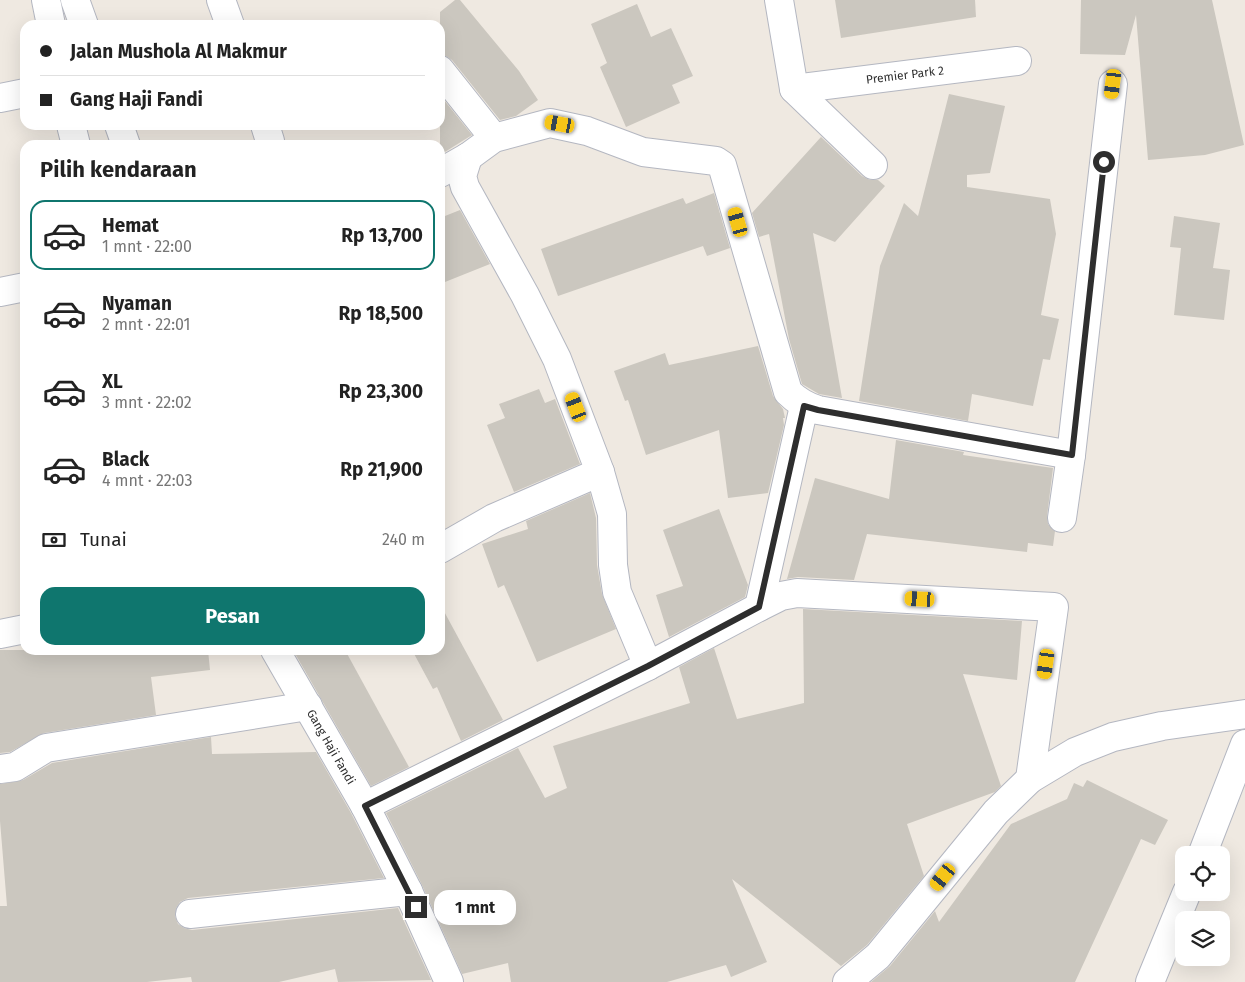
<!DOCTYPE html>
<html lang="id">
<head>
<meta charset="utf-8">
<style>
	body { margin:0; font-family:"Fira Sans",sans-serif; background:#f6f6f6; color:#222; height:100vh; display:flex; flex-direction:column; font-size:19px; white-space:nowrap }
	* { box-sizing:border-box; margin:0 }
	p { font-size:16px; color:#767676 }
	.icon { flex:none; width:28px; height:28px; fill:none; stroke:currentColor; stroke-width:2; stroke-linecap:round; stroke-linejoin:round }
	.map { position:relative; flex:1; overflow:hidden }
	.details { position:absolute; left:20px; top:140px; width:425px; height:515px; display:flex; flex-direction:column; background:#fff; border-radius:15px; box-shadow:0 5px 20px #0002 }
	.details>* { flex:none }
	.banner { position:absolute; left:20px; top:20px; width:425px; height:110px; border-radius:15px; box-shadow:0 5px 20px #0002; display:grid; align-content:center; height:110px; padding:0 20px; background:#fff }
	.tools { position:absolute; left:1175px; top:846px; display:grid; gap:10px }
	.tools a { display:grid; place-items:center; width:55px; height:55px; border-radius:10px; background:#fff; box-shadow:0 5px 20px #0002; font-size:25px }
	.end { position:absolute; width:22px; height:22px; margin:-11px; border:6px solid #2e2e2e; background:#fff; box-shadow:0 0 0 2px #fff }
	.from { border-radius:50% }
	.bubble { position:absolute; height:35px; border-radius:15px; background:#fff; box-shadow:0 5px 20px #0002; font-size:16px; font-weight:700; line-height:35px; text-align:center }
	.car { position:absolute; width:15px; height:30px; margin:-15px -8px; border-radius:6px; box-shadow:0 0 4px 1px #0007; background:linear-gradient(#f5c518 24%,#345 0 40%,#f5c518 0 76%,#345 0 86%,#f5c518 0) }
	.banner b { display:flex; align-items:center; gap:18px; height:48px; font-size:19px }
	.banner b+b { border-top:1px solid #e0e0e0 }
	.banner i { width:12px; height:12px; background:#222 }
	ul { padding:0; list-style:none }
	li { display:flex; align-items:center; gap:15px; height:70px; margin:0 10px 8px; padding:0 10px; border:2px solid transparent; border-radius:15px }
	li div { flex:1 }
	li b { display:block; font-size:19px }
	li em { font-style:normal; font-weight:700 }
	li.active { border-color:#0f766e }
	li>.icon { width:45px; height:45px; stroke-width:1.5 }
	h2 { padding:0 20px; font-size:22px; line-height:60px }
	.pay { display:flex; align-items:center; gap:12px; height:55px; padding:0 20px; font-size:19px }
	.pay p { margin-inline-start:auto }
	.action { display:flex; gap:10px; margin-top:auto; padding:10px 20px }
	.action a { flex:1; height:58px; border-radius:15px; background:#0f766e; color:#fff; font-size:20px; font-weight:700; line-height:58px; text-align:center }
	.map>svg:first-child { display:block }
	.building { fill:#cbc7bf }
	.lines { fill:none; stroke-linecap:round; stroke-linejoin:round }
	.minor-casing { stroke:#b4b7c1; stroke-width:30 }
	.minor { stroke:#fff; stroke-width:28 }
	.route { stroke:#2e2e2e; stroke-width:6 }
	.labels { text-anchor:middle; stroke-width:5; stroke-linejoin:round; paint-order:stroke }
	.street-label { font-size:12px; fill:#2e2e2e; stroke:#fff }
</style>
</head>
<body>
<div class="map">
<svg width="1245" height="982" viewBox="0 0 1245 982">
	<rect width="100%" height="100%" fill="#efe9e1"/>
	<g class="building">
		<path d="M455,0H460L494,41L519,71L538,100L516,116L500,120L452,60L446,56L440,55V12Z"/>
		<path d="M835,0H975L976,17L841,38Z"/>
		<path d="M1081,0H1212L1244,145L1205,155L1148,160L1136,15L1125,55L1080,54Z"/>
		<path d="M637,4L651,37L671,28L693,76L672,85L680,103L626,127L600,67L607,63L591,24Z"/>
		<path d="M949,94L1005,106L990,173L967,175V187L1050,199L1056,234L1041,315L1059,319L1050,360L1043,359L1033,406L972,394L968,421L859,401L880,266L904,203L918,216Z"/>
		<path d="M440,95L472,135L440,155Z"/>
		<path d="M821,137L862,176L870,180H878L885,186L835,242L813,233L842,398L819,394L802,384L789,339L769,234L759,237L752,213Z"/>
		<path d="M714,193L730,248L707,256L703,246L558,296L541,249L683,198L686,204Z"/>
		<path d="M460,210L490,264L440,284V218Z"/>
		<path d="M1174,216L1220,223L1213,268L1230,270L1224,320L1174,315L1181,248L1170,247Z"/>
		<path d="M758,346L773,396L783,409L785,418H783L784,425L768,493L728,498L719,430L646,455L628,400L625,401L614,371L665,353L669,365Z"/>
		<path d="M539,389L545,403L555,399L580,464L514,492L487,425L505,418L499,404Z"/>
		<path d="M896,440L964,452L963,455L1053,468L1047,516L1048,524L1055,531L1053,546L1028,543L1027,552L867,534L854,580L798,577L787,579L815,478L889,499Z"/>
		<path d="M590,493L596,518L597,565L602,594L616,629L537,662L504,585L498,588L482,544L528,529L526,521Z"/>
		<path d="M719,509L748,585L745,597L669,637L656,595L683,586L663,530Z"/>
		<path d="M440,604L503,720L461,741L437,687L433,689L412,650H440Z"/>
		<path d="M803,609L1022,621L1017,680L963,674L1001,786L995,792L907,824L924,876L867,945L841,966L732,879L767,962L731,977L726,965L667,982H511L508,963L462,974L422,885L386,813L518,748L545,798L567,788L553,746L690,703L679,667L714,648L737,719L804,703Z"/>
		<path d="M0,650H208L210,670L151,677L156,715L44,733L10,752L0,753Z"/>
		<path d="M293,650H345L409,767L371,786Z"/>
		<path d="M211,737L212,754L316,752L351,813L384,878L188,898L180,902L176,908L175,916L178,924L184,928L192,930L398,908L431,980L338,982L335,969L279,982H192L191,977L147,982H0V906H7L0,821V784L23,780L52,763Z"/>
		<path d="M1087,780L1168,820L1155,845L1141,839L1075,982H871L890,966L935,911L939,922L1011,824L1067,799L1074,783L1083,787Z"/>
	</g>
	<g class="lines">
		<defs>
			<g id="minor">
				<path d="M46,0L51,25"/>
				<path d="M75,0L84,25"/>
				<path d="M221,0L230,25"/>
				<path d="M779,0L794,89L873,165"/>
				<path d="M440,70L494,138"/>
				<path d="M794,89L1017,61"/>
				<path d="M0,98L25,93"/>
				<path d="M71,125L76,145"/>
				<path d="M119,125L126,145"/>
				<path d="M265,125L270,141"/>
				<path d="M468,157L462,176L465,187L525,295L557,359L600,472L612,514L613,565L617,592L648,666"/>
				<path d="M440,173L468,157L494,138L550,123L587,131L643,152L716,161L722,165L788,392C797,401 805,406 818,410L1071,455"/>
				<path d="M0,292L25,287"/>
				<path d="M1062,518L1071,455L1113,84"/>
				<path d="M440,549L494,518L600,472"/>
				<path d="M759,607L804,406"/>
				<path d="M0,634L25,629"/>
				<path d="M275,650L365,806L408,891L449,982"/>
				<path d="M0,769L15,767L46,748L308,706"/>
				<path d="M365,806L648,666L759,607L781,596L797,593L1054,607L1030,779"/>
				<path d="M1202,855L1245,744"/>
				<path d="M190,914L408,891"/>
				<path d="M847,982L878,956L996,812L1030,779L1075,752L1113,737L1162,726L1245,714"/>
				<path d="M1150,982L1187,892"/>
			</g>
		</defs>
		<use href="#minor" class="minor-casing"/>
		<use href="#minor" class="minor"/>
	</g>
	<g class="lines">
		<path class="route" d="M416,907L365,806L648,666L759,607L804,406L818,410L1072,455L1104,162"/>
	</g>
	<g class="labels">
		<g class="street-label">
			<text transform="translate(905 75) rotate(-7)" y="4">Premier Park 2</text>
			<text transform="translate(331 747) rotate(60)" y="4">Gang Haji Fandi</text>
		</g>
	</g>
</svg>
<div class="tools">
<a><svg class="icon" aria-label="locate" viewBox="0 0 24 24"><circle cx="12" cy="12" r="6"/><path d="M12 2v4M12 18v4M2 12h4M18 12h4"/></svg></a>
<a><svg class="icon" aria-label="layers" viewBox="0 0 24 24"><path d="M12 4l9 5-9 5-9-5zM3 14l9 5 9-5"/></svg></a>
</div>
<i class="end from" style="left:1104px;top:162px"></i>
<i class="end" style="left:416px;top:907px"></i>
<div class="bubble" style="left:434px;top:890px;width:82px">1 mnt</div>
<i class="car" style="left:1113px;top:84px;rotate:187deg"></i>
<i class="car" style="left:560px;top:124px;rotate:280deg"></i>
<i class="car" style="left:738px;top:222px;rotate:344deg"></i>
<i class="car" style="left:576px;top:407px;rotate:339deg"></i>
<i class="car" style="left:920px;top:599px;rotate:273deg"></i>
<i class="car" style="left:1046px;top:664px;rotate:188deg"></i>
<i class="car" style="left:943px;top:877px;rotate:219deg"></i>
<div class="banner">
<b><i class="from"></i>Jalan Mushola Al Makmur</b>
<b><i></i>Gang Haji Fandi</b>
</div>
<section class="details">
<h2>Pilih kendaraan</h2>
<ul>
<li class="active"><svg class="icon" aria-label="car" viewBox="0 0 24 24"><path d="M5 17H2v-5l4-1 3-4h7l3 4 3 1v5h-3M9 17h6M6 11h13"/><circle cx="7" cy="17" r="2"/><circle cx="17" cy="17" r="2"/></svg><div><b>Hemat</b><p>1 mnt · 22:00</p></div><em>Rp 13,700</em></li>
<li><svg class="icon" aria-label="car" viewBox="0 0 24 24"><path d="M5 17H2v-5l4-1 3-4h7l3 4 3 1v5h-3M9 17h6M6 11h13"/><circle cx="7" cy="17" r="2"/><circle cx="17" cy="17" r="2"/></svg><div><b>Nyaman</b><p>2 mnt · 22:01</p></div><em>Rp 18,500</em></li>
<li><svg class="icon" aria-label="car" viewBox="0 0 24 24"><path d="M5 17H2v-5l4-1 3-4h7l3 4 3 1v5h-3M9 17h6M6 11h13"/><circle cx="7" cy="17" r="2"/><circle cx="17" cy="17" r="2"/></svg><div><b>XL</b><p>3 mnt · 22:02</p></div><em>Rp 23,300</em></li>
<li><svg class="icon" aria-label="car" viewBox="0 0 24 24"><path d="M5 17H2v-5l4-1 3-4h7l3 4 3 1v5h-3M9 17h6M6 11h13"/><circle cx="7" cy="17" r="2"/><circle cx="17" cy="17" r="2"/></svg><div><b>Black</b><p>4 mnt · 22:03</p></div><em>Rp 21,900</em></li>
</ul>
<div class="pay"><svg class="icon" aria-label="cash" viewBox="0 0 24 24"><path d="M3 7h18v10H3z"/><circle cx="12" cy="12" r="2"/></svg>Tunai<p>240 m</p></div>
<div class="action"><a>Pesan</a></div>
</section>
</div>
</body>
</html>
